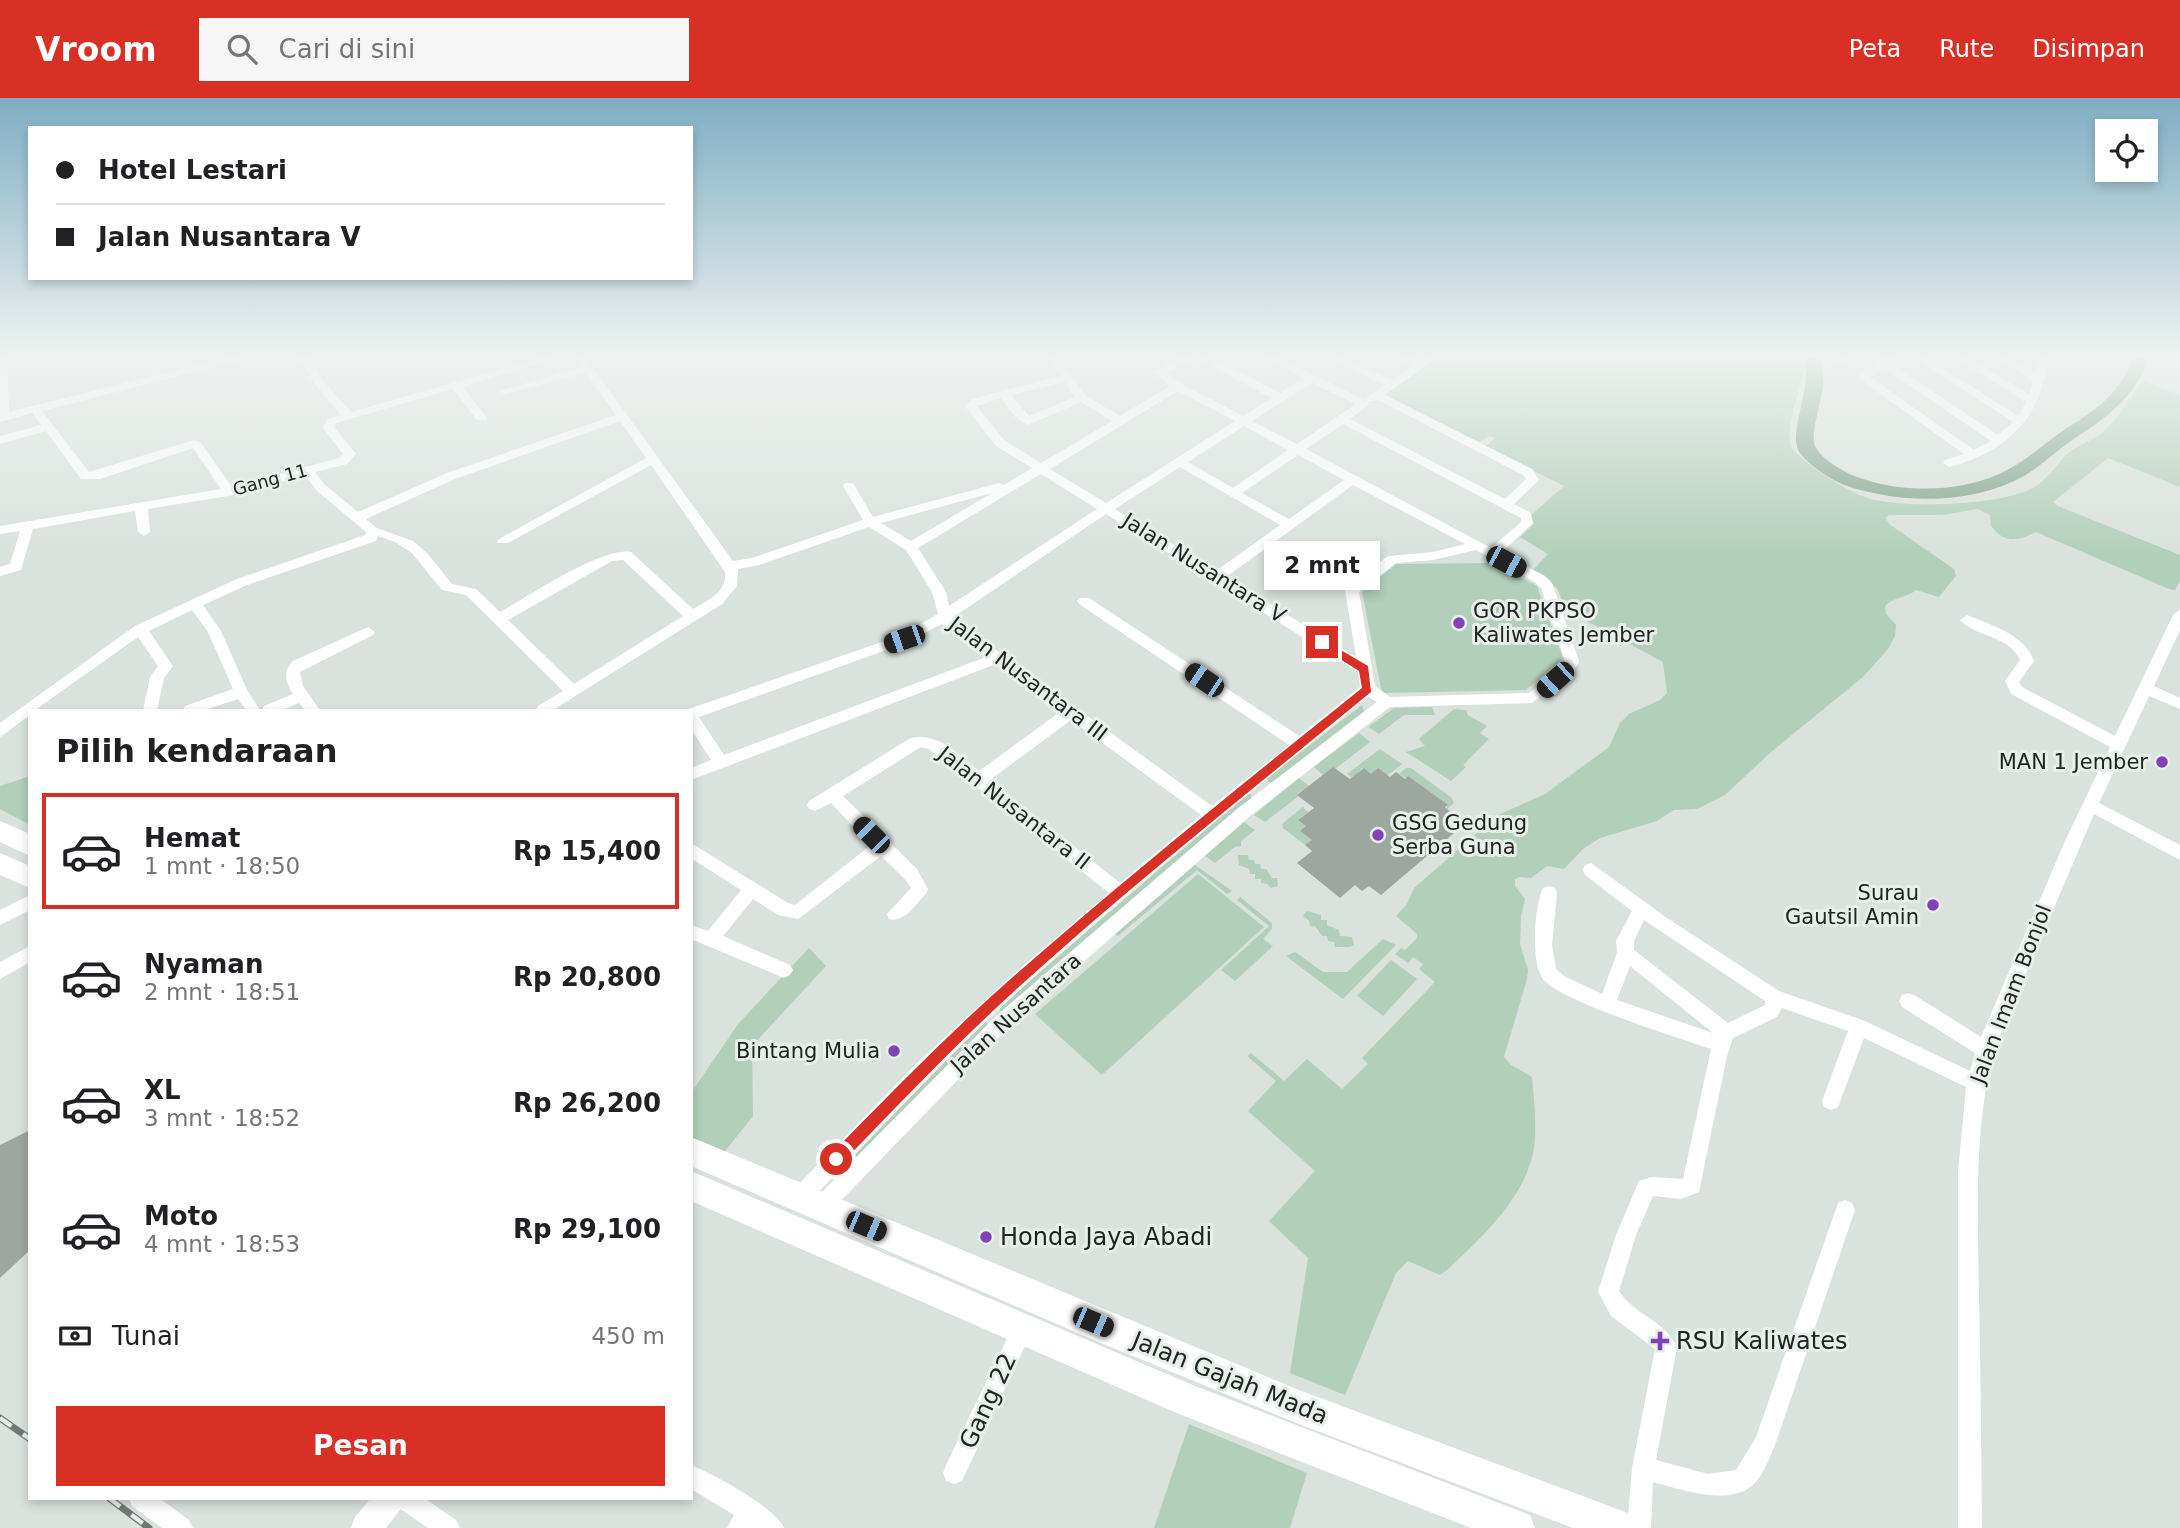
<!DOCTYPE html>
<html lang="id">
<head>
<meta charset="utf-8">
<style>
	body { margin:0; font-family:"DejaVu Sans",sans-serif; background:#f6f6f6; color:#202124; height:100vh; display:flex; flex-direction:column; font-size:26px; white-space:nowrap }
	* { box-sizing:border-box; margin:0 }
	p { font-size:23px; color:#757577 }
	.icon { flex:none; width:38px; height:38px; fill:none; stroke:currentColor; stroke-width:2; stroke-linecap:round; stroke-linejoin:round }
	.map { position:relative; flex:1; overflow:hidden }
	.side { position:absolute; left:28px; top:611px; width:665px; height:791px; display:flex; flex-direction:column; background:#fff; border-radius:0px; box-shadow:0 4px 10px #0003 }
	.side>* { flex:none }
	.hud { position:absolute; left:28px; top:28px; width:665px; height:154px; border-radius:0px; box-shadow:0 4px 10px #0003; display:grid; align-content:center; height:154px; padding:0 28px; background:#fff }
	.tools { position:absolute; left:2095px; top:21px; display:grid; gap:14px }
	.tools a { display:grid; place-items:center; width:63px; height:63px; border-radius:0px; background:#fff; box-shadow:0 4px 10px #0003; font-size:35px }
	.end { position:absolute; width:32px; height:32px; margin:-16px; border:9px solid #d93025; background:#fff; box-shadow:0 0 0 4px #fff }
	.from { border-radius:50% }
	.bubble { position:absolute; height:49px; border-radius:0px; background:#fff; box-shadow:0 4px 10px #0003; font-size:23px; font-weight:800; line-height:49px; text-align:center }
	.car { position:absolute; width:21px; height:42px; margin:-21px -10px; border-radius:9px; box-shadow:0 0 5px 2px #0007; background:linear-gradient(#222 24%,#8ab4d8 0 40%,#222 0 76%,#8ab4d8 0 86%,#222 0) }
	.hud b { display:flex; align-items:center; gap:24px; height:66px; font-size:26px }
	.hud b+b { border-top:2px solid #e0e0e0 }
	.hud i { width:18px; height:18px; background:#202124 }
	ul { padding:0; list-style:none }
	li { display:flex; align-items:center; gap:21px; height:116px; margin:0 14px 10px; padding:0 14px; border:4px solid transparent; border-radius:0px }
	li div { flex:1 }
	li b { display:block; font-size:26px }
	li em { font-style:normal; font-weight:800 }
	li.active { border-color:#d93025 }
	li>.icon { width:63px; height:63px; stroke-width:1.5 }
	h2 { padding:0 28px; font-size:32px; line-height:84px }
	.pay { display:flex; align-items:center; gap:18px; height:77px; padding:0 28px; font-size:26px }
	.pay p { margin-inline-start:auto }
	.cta { display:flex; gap:14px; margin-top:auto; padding:14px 28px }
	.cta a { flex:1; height:80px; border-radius:0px; background:#d93025; color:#fff; font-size:28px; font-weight:800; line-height:80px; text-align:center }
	header { display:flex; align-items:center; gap:42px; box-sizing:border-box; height:98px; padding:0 35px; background:#d93025; color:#fff }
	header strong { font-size:33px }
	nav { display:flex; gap:38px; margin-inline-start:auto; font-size:24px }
	.search { width:490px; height:63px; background:#f6f6f6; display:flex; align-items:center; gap:18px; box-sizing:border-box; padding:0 24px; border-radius:0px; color:#757577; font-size:26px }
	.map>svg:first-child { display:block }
	.green { fill:#b1cfbb }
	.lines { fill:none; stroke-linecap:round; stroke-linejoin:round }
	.river { fill:#83a58f; fill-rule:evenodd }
	.building { fill:#9ea6a0 }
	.minor { fill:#fff; fill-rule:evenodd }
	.major { fill:#fff; fill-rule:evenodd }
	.highway { fill:#fff; fill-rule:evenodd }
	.rail-casing { stroke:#737875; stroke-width:7 }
	.rail { stroke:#e7efea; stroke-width:4.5; stroke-dasharray:14; stroke-linecap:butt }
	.route { fill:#d93025 }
	.poi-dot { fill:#8341b6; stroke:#e7efea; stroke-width:2.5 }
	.labels { text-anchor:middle; stroke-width:6; stroke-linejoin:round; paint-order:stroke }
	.far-street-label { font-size:18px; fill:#212422; stroke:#e7efea }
	.street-label { font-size:21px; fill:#212422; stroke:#e7efea }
	.poi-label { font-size:21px; fill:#212422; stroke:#e7efea; text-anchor:end }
	.near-poi-label { font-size:24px; fill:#212422; stroke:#e7efea; text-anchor:start }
	.near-street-label { font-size:24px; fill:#212422; stroke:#e7efea }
</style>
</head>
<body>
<header>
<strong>Vroom</strong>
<div class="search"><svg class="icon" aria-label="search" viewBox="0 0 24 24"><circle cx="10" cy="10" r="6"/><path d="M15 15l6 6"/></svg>Cari di sini</div>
<nav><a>Peta</a><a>Rute</a><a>Disimpan</a></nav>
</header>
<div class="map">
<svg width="2180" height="1430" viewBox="0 0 2180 1430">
	<rect width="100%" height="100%" fill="#dae2dd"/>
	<g class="green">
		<path d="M1440,259H1804C1809,275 1783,323 1791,349C1805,367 1853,398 1875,402C1910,410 2002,407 2033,390C2047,382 2056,367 2067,356C2077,347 2093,343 2103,334C2119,320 2130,301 2142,283L2180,297V389L2108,360L2053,404L2058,408L2180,457V483L2175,492L2169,491L2036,434C2019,442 2005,447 1991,428L1990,417L1978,411L1942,417H1889L1886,420L1889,426L1954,471L1956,478L1939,499L1916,492C1906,500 1892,500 1885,508L1886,516L1896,527L1895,538L1888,551L1863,579L1771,654L1725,697L1697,711L1674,712L1657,723L1600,740L1583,751L1564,771L1547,768L1531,780L1520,779L1515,781V788L1525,801L1521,818L1520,846L1528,872L1527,881L1504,959L1511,967L1532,979C1534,1002 1537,1028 1534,1050C1526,1099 1482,1139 1447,1172L1440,1177L1408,1163L1396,1175L1345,1297L1290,1275L1308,1160L1269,1123L1315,1073L1248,1013L1276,983L1247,958L1251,955L1284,983L1307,961L1342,991L1368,966L1362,960L1435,884L1419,871L1423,866L1413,859L1408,865L1395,856L1401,850L1405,852L1417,840V836L1396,818L1407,806L1414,790L1498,717L1545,696L1609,649L1620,625L1629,616L1660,602L1667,595L1663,564L1566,512L1557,490L1533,472L1548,456L1520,439L1534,426L1530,418L1564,388L1485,349L1495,340L1489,338L1478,345L1387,299V295Z"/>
		<path d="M1494,465L1537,488L1563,560L1526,592L1382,595L1362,494L1396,466Z"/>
		<path d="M1362,607L1364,613L1273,684H1268L1267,680Z"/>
		<path d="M1394,610L1432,609L1435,617H1404L1379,636L1368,629Z"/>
		<path d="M1454,611L1466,612L1468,617L1487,628L1480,635L1489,641L1463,667L1466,669L1451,683L1406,654L1425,648L1419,641Z"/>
		<path d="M1359,635L1370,644L1335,671L1333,669L1323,677L1314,669Z"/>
		<path d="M1380,651L1402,666L1388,677L1371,676L1363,670L1352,680L1347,676Z"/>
		<path d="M1406,670H1411L1452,700L1454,705L1447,711V707L1399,676Z"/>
		<path d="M30,678V727L0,711V688Z"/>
		<path d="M1299,680L1309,688L1297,696L1299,698L1265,724L1254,717Z"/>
		<path d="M1248,695L1251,696V700L1003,914L1000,913L999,909Z"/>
		<path d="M1303,709L1308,714L1299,721L1306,728L1300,733L1312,742L1305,747L1283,730L1282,726Z"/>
		<path d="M1244,724L1255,732L1241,743V748L1235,749L1215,765L1205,758Z"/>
		<path d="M1238,757H1248L1249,762H1254L1255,766H1260L1261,771H1266L1272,780H1277L1278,788L1271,790L1267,786L1261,785V781H1255V776H1250L1249,771L1239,767Z"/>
		<path d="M1195,767L1232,793L1227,796L1197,772L1118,838L1115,836Z"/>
		<path d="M1198,776L1264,829L1102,977L1035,916Z"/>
		<path d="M1240,799L1272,825V831L1263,841L1273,848L1235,883L1221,872L1269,828L1237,802Z"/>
		<path d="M1307,813L1321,817V822H1327V827L1339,832L1340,838L1352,839L1354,847L1350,849H1335L1334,844L1328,843L1327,838H1322L1315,828H1310L1309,823L1303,818Z"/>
		<path d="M1383,841L1396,847L1343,901L1286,858L1295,854L1323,874H1347Z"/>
		<path d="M809,850L826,868L752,948L753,1018L722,1057L691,1040V995L738,926Z"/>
		<path d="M1391,862L1417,881L1383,918L1357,898Z"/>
		<path d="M984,923L987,924V928L846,1069L842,1070Z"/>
		<path d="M1189,1326L1307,1375L1290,1430H1154Z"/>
	</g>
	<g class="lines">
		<path class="river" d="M1804,259H1820C1823,270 1824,279 1823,290C1821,304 1810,337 1815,348C1821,362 1849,377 1863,381C1907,396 1968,394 2009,371C2028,361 2044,346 2061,334C2094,313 2120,297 2133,259H2149C2135,301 2106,319 2071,343C2055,354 2041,368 2024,378C1972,407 1902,406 1847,388C1834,384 1801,363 1797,349C1791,328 1812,291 1804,259Z"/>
	</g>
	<g class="building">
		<path d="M1333,669L1350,681L1364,670L1371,676L1378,670L1390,679L1396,674L1405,681L1408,678L1448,707L1445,709L1453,716L1447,721L1460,730L1381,797L1369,788L1362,793L1355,787L1340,800L1297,765L1312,753L1305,747L1312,742L1300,733L1306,728L1298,722L1314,710L1297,697Z"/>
		<path d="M30,1032V1152L0,1180V1047Z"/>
	</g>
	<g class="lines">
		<g class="minor">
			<path d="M0,259L7,261L9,314L228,259H245L244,261L42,313L89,374L194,342L201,345L232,389L339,360L343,356L323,330L327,321L341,317L316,288L298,259H308L324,284L351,314L542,259H559L463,289L487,320L485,322H477L453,291L336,325L335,330L356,356L347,366L315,374L324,386L358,414L447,375L616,317L586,275L505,296L499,293L582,269L574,259H585L733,463L752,460L863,422L843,388L845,385H853L873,419L999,385L1004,387L1032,370L996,348L965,308L972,301L1061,278L1048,259H1058L1086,298L1120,318L1170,288L1153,274L1182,259H1210L1280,295L1303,280L1264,259H1278L1366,303L1367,299L1384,287L1329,259H1342L1391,282L1412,268L1395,259H1409L1419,263L1426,259H1438L1385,297L1532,371L1539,382L1514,406L1531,415L1533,425L1501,455L1545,478L1552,485L1579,563L1574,573L1532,605L1390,609L1249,719L1008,930L828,1116L821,1119L814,1116L811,1109L814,1102L996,918L1237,711L1377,604L1368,599C1252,693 1135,788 1024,888C948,957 878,1032 807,1106L800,1109L793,1106L790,1099L793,1092L915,967L1011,878L1109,795L929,651L921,649L843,698L917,771L928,791L926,796C916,805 904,826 889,821L887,816L911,790L905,781L881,758L798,821L778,817L753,801L723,838L790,867L793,872L790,877L784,880L691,841V827L708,833L741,792L691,760V745L788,805L795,807L871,747L831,705L815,713L809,711L807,707L809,703L909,641C937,632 958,657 979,673L1060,614L996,566L691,682V670L711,662L691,631V612H686L899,538L938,516L932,494L906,452L869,429L759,467L738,471L737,488L722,506L553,612H536L538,608L563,593L466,497L442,492L412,455L395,444L378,438L376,443L247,487L203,507L221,533L247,592L260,612H246L238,601L205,612H183L185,608L233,591L208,534L192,512L149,533L173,568L164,580L157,612H143L150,579L158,568L138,539L35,612H30V617L0,639V625L135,528L237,481L365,437L366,434L316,392L305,377L234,397L148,411L150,434L144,438L138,434L135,413L33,431L21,472L0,478V469L10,466L20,433L0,436V428L221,391L193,350L100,381H81L46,333L0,346V338L41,327L32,315L0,324ZM1196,259L1198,261L1272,300L1243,318L1182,286L1167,275ZM1065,284L1075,299L1029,318L1011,297ZM1312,285L1356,306L1297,346L1252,323ZM1178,293L1235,323L1106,405L1050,371ZM1001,300L1016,320L1028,327L1081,304L1112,323L1041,365L1004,342L977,308ZM1378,302L1523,377L1526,381L1505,401L1350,321L1368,308V304ZM620,323L646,360L497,442L498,445H508L651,367L725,474C727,494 709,502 693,511L631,454C603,448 527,499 500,514L476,491L452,486L428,456L413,443L377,430L366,421L455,381ZM1343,326L1521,420V424L1491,450L1306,351ZM1244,328L1288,352L1233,390L1188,364ZM1298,357L1344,382L1289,421L1242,395ZM1180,369L1280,427L1216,473L1115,411ZM1041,376L1097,411L949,508L946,494L918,450ZM1353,387L1465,446L1433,454L1388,458L1347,489L1345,492L1356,559L1226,479ZM992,395L911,443L881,425ZM1106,416L1358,574L1360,589L1299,638L1089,500H1079L1077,503L1079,506L1289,647L1212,708L952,520ZM1476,452L1535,484L1541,490L1565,563L1563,566L1529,595L1390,599L1375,588L1359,494L1396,465L1433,462ZM623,462L683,518L574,586L508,522L612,463ZM941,526L986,559L724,657L699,619L909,544ZM1071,622L1201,717L1120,785L990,682Z"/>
			<path d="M73,259H88L82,262Z"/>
			<path d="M1839,259H1854L1838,267H1830V263Z"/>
			<path d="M1880,259H1901L1892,266L1998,337L2013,324L1913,259H1925L2018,318L2026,304L1954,259H1967L2029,296L2033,283L1997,259H2010L2035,274L2038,259H2048C2050,268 2046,277 2043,286C2030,332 1995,357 1949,369L1943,365L1945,362L1964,356L1858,280L1860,274L1876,265L1873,262ZM1884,270L1991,343L1974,352L1870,279Z"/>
			<path d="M2180,512V532L2154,588L2180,600V611L2149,598L2099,705L2180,747V762L2094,716L1994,951C1973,1034 1978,1116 1979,1200C1981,1277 1981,1353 1982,1430H1958V1074L1966,989L1864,940L1838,1009L1831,1012L1824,1009L1822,1003L1848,933L1782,910L1777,919L1733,940L1727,958L1699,1094L1681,1101L1653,1098L1636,1137L1619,1193C1634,1217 1665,1222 1677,1249L1656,1362L1708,1376L1736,1372L1756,1339L1838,1105L1845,1102L1852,1105L1855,1112L1776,1344C1770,1359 1762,1382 1749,1390C1724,1407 1679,1391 1653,1384L1651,1430H1627L1632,1370L1655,1251L1611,1218L1598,1194L1616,1137L1639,1083L1652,1079L1683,1081L1711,951C1680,940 1558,903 1542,880C1531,863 1534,808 1543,790L1549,788L1555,790L1557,795L1552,847L1556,871L1564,878L1602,896L1617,855L1616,843L1632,813L1585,777L1583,772L1585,767L1591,765L1667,820L1779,893L1865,923L1970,973L1975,955L1902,909L1899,903L1902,897L1908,895L1914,897L1981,939L2065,743L2110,649L2011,596L2005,583L2020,562C2010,538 1976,539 1960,522L1967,517L1972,519C1994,528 2026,538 2034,563L2019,584L2022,589L2115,638L2173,517ZM1644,822L1765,903V907L1728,925L1634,852V843ZM1630,868L1713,935L1617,902Z"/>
			<path d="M368,529L375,534L373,537L300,574L303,588L320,612H305L299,605L282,612H262L264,608L293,596C286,584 282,574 293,563Z"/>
			<path d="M30,797V812L0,827V812Z"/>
			<path d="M30,848V864L0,881V864Z"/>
			<path d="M1022,1220L1029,1224L1033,1231L962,1383L954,1386L946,1383L943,1375L946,1367L1015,1224Z"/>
			<path d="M691,1367C713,1376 775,1409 784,1430H727L734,1417L691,1391Z"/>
			<path d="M129,1400H159L189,1422L193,1430H162L132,1408Z"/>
			<path d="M393,1400H424L456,1422L460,1430H428L396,1408Z"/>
		</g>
		<path class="major" d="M371,1400H405L401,1411L386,1430H351L355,1419Z"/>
		<g class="highway">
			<path d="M0,723L30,736V758L0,744Z"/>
			<path d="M0,755L30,768V790L0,777Z"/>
			<path d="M691,1039L1299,1292L1620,1412L1633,1417L1638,1430H1573L1299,1326L1101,1245L691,1068Z"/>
			<path d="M691,1073L1195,1288L1530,1417L1535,1430H1471L1179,1316L691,1103Z"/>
		</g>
		<defs>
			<g id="rail">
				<path d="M0,1320L30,1341"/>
				<path d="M109,1400L149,1430"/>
			</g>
		</defs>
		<use href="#rail" class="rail-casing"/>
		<use href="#rail" class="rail"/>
	</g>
	<linearGradient id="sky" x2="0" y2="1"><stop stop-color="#7faec4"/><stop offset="0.56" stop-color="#eef2f0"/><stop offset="1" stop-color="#eef2f0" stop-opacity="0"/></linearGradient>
	<rect width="2180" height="459" fill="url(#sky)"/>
	<path class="route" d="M1322,541L1368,568L1371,594C1254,690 1134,785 1021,887C958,944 900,1005 841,1066H831V1056C890,996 950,934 1014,878C1127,779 1245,684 1362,590L1359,573L1318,547L1317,544Z"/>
	<g class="poi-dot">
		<circle cx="1459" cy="525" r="7"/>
		<circle cx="2162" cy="664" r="7"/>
		<circle cx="1378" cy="737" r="7"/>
		<circle cx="1933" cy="807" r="7"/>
		<circle cx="894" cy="953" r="7"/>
		<circle cx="986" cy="1139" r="7"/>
		<path d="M1656.5 1232.5h7v7h7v7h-7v7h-7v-7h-7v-7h7z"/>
	</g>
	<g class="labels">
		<g class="far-street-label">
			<text transform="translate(270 382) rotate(-15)" y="6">Gang 11</text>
		</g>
		<g class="street-label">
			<text transform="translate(1204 470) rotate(32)" y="7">Jalan Nusantara V</text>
			<text transform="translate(1028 581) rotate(37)" y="7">Jalan Nusantara III</text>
			<text transform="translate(1014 710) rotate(38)" y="7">Jalan Nusantara II</text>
			<text transform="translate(2011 896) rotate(-69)" y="7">Jalan Imam Bonjol</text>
			<text transform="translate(1016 915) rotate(-42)" y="7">Jalan Nusantara</text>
		</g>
		<g class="poi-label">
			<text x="1473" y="520" text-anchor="start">GOR PKPSO<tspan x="1473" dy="24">Kaliwates Jember</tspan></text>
			<text x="2148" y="671">MAN 1 Jember</text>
			<text x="1392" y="732" text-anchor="start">GSG Gedung<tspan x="1392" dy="24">Serba Guna</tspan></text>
			<text x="1919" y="802">Surau<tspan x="1919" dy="24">Gautsil Amin</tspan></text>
			<text x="880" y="960">Bintang Mulia</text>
		</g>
		<g class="near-poi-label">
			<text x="1000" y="1147">Honda Jaya Abadi</text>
			<text x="1676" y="1251">RSU Kaliwates</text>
		</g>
		<g class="near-street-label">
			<text transform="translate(1230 1280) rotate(22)" y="8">Jalan Gajah Mada</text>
			<text transform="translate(988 1303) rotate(-65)" y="8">Gang 22</text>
		</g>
	</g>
</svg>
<div class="tools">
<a><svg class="icon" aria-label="locate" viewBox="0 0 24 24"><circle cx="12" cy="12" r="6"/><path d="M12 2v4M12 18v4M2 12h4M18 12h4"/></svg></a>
</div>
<i class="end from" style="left:836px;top:1061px"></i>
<i class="end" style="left:1322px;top:544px"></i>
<div class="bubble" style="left:1264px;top:443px;width:116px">2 mnt</div>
<i class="car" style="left:1506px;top:464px;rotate:118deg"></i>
<i class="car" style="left:904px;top:541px;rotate:251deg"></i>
<i class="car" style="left:1204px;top:582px;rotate:304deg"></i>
<i class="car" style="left:1555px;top:582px;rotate:228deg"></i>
<i class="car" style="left:871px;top:737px;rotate:315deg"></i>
<i class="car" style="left:866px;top:1128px;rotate:113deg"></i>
<i class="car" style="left:1093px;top:1224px;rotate:113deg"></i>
<div class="hud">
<b><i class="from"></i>Hotel Lestari</b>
<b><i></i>Jalan Nusantara V</b>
</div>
<section class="side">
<h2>Pilih kendaraan</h2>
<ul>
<li class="active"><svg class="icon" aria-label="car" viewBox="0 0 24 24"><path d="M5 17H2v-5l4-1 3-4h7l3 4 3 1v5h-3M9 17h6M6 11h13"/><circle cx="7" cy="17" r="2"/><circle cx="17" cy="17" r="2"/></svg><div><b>Hemat</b><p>1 mnt · 18:50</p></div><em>Rp 15,400</em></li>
<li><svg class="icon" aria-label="car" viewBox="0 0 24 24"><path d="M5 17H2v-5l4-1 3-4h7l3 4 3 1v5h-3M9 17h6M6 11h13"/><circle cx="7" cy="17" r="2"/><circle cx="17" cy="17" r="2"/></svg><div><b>Nyaman</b><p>2 mnt · 18:51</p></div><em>Rp 20,800</em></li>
<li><svg class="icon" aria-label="car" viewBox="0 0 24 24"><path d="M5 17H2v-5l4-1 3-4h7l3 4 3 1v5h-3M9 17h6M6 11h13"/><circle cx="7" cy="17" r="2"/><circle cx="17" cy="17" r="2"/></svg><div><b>XL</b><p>3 mnt · 18:52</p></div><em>Rp 26,200</em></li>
<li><svg class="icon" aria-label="car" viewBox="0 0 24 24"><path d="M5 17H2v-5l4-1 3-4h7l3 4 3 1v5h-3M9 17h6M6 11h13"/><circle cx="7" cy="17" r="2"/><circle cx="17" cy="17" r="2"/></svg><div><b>Moto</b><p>4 mnt · 18:53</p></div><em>Rp 29,100</em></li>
</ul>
<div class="pay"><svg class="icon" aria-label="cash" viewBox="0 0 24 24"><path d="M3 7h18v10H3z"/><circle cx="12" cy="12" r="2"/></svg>Tunai<p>450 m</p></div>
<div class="cta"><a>Pesan</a></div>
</section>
</div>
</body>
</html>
